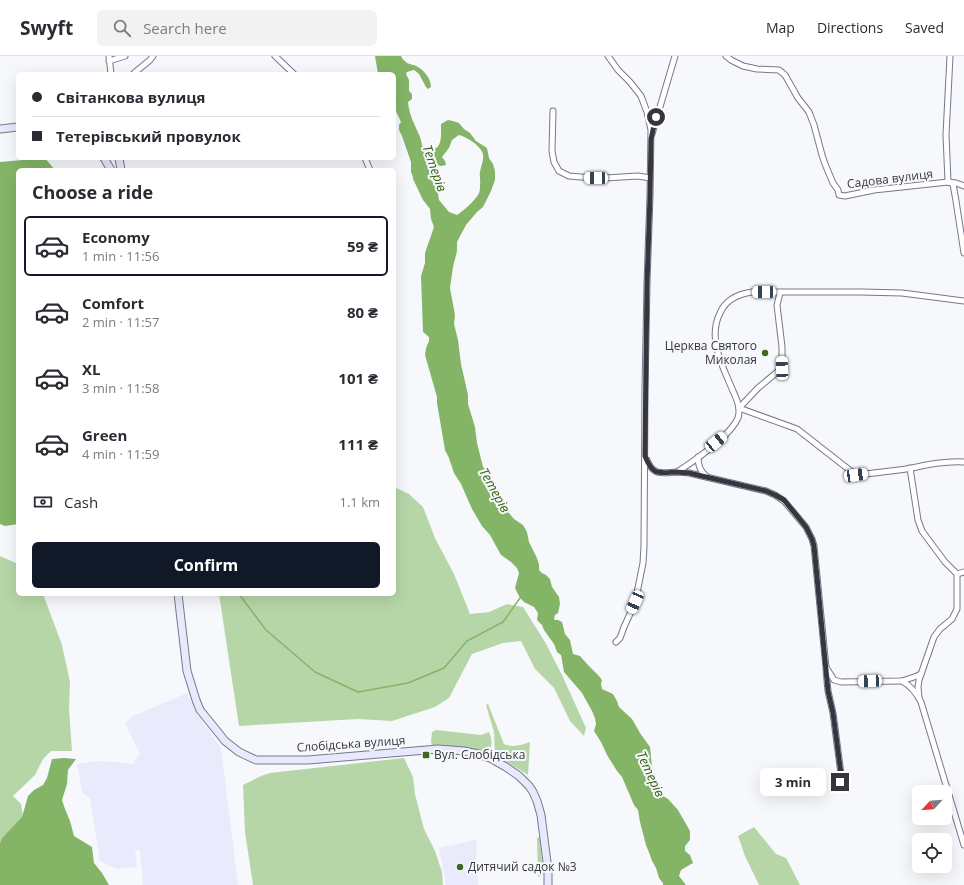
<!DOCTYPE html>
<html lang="en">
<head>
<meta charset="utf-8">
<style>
	body { margin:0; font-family:"Open Sans",sans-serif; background:#f2f2f3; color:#2b2b33; height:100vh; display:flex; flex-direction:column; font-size:15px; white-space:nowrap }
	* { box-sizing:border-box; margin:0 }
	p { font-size:13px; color:#7c7c81 }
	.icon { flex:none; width:22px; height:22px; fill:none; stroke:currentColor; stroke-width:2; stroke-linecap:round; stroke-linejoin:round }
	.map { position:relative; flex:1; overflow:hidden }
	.sheet { position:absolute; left:16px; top:112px; width:380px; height:428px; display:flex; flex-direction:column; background:#fff; border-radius:6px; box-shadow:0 4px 16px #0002 }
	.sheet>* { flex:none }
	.guide { position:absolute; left:16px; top:16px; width:380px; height:88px; border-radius:6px; box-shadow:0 4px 16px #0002; display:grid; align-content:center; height:88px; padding:0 16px; background:#fff }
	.needle { width:26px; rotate:244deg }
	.fabs { position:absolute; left:912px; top:729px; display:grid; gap:8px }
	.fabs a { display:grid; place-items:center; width:40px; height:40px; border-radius:6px; background:#fff; box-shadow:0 4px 16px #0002; font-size:20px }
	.end { position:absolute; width:18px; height:18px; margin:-9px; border:5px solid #36363f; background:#fff; box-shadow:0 0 0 2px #fff }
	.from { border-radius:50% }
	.bubble { position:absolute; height:28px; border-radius:6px; background:#fff; box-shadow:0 4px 16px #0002; font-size:13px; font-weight:700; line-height:28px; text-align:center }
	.car { position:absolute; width:12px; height:24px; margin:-12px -6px; border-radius:5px; box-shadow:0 0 3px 1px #0007; background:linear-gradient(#fff 24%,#345 0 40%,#fff 0 76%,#345 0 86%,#fff 0) }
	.guide b { display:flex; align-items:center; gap:14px; height:38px; font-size:15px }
	.guide b+b { border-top:1px solid #e1e1e2 }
	.guide i { width:10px; height:10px; background:#2b2b33 }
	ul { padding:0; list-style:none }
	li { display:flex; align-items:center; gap:12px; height:60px; margin:0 8px 6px; padding:0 8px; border:2px solid transparent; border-radius:6px }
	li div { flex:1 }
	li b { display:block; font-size:15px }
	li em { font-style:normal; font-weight:700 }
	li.active { border-color:#111827 }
	li>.icon { width:36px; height:36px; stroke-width:1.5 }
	h2 { padding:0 16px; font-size:18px; line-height:48px }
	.pay { display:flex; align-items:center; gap:10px; height:44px; padding:0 16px; font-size:15px }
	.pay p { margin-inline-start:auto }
	.action { display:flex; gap:8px; margin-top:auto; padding:8px 16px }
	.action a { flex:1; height:46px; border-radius:6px; background:#111827; color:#fff; font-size:16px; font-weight:700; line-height:46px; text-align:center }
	header { display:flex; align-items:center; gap:24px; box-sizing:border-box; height:56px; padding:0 20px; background:#fff; border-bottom:1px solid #e1e1e2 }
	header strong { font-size:19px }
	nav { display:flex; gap:22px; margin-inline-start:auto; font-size:14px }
	.search { width:280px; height:36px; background:#f2f2f3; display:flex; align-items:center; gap:10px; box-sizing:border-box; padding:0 14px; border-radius:6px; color:#7c7c81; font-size:15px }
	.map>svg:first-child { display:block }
	.built { fill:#e9ebfd }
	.green { fill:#b7d6a7 }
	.water { fill:#84b567; fill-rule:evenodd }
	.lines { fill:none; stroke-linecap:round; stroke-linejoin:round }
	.stream { stroke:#84b567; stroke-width:1.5 }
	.street-casing { stroke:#76788c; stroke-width:7 }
	.secondary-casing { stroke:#76788c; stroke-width:9 }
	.street { stroke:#fff; stroke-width:5 }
	.secondary { stroke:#e8e9fc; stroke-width:7 }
	.route { stroke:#36363f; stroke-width:5 }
	.poi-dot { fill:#406824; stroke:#f7f8fc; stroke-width:1.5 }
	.labels { text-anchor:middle; stroke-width:4; stroke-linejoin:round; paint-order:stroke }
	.street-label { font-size:12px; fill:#36363f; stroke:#f7f8fc }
	.poi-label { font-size:12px; fill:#36363f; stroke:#f7f8fc; text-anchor:start }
	.water-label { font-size:13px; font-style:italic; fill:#34610f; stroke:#f7f8fc }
</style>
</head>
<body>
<header>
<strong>Swyft</strong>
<div class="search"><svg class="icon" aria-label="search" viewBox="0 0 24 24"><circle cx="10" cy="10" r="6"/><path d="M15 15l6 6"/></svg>Search here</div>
<nav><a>Map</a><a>Directions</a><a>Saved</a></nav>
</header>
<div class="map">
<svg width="964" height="829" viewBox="0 0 964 829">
	<rect width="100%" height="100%" fill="#f7f8fc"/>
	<g class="built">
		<path d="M187,637L196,657L221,692L238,829H143L140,794L135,795L137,811L116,813L100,805L90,742L88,741L82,736L77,708L97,705L115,706L134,708L133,706L140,698L125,668L131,661Z"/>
		<path d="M476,784L477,785L476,803L478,820V829H446L439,792Z"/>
	</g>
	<g class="green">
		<path d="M394,431L409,438L423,451L435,482L454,518L470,558L489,556L507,548L523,551L545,586L562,619L586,672L584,680L570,665L554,632L535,613L521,585L503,587L472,598L449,642L435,651L392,665L358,663L239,670L219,538H394Z"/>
		<path d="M0,500L18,508V538H43L62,589L70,626L69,653L72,695H51L43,703L35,719L13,740L21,748L23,761L2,782L0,787Z"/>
		<path d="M488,648L504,688C513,692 521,689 530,686L528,719L496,699L495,697L494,676L486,649Z"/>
		<path d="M436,674L481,679L489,676C492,682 494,693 486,696L464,691L432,689L431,686L432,676Z"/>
		<path d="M404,702L413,721L415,738L424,773L435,795L442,816L443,829H253L245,776L243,729L261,720L270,717Z"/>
		<path d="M754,771L776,798L786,802L800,829H759L745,800L738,780Z"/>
		<path d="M539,781L540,783L543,817V819L538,821L537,782Z"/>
	</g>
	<g class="water">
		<path d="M375,0H401C402,2 403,4 405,5C407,8 410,8 414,9C422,12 431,21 431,31L428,33L426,31L419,18L414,14L407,16L406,18L409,24V35L412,38V43L408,46C409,59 415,69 420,81C422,86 422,92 425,96C443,94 441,84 441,68L448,64L453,65L459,67L464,73L470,77L476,85L487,92L489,102L493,108L495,115V124L491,135L483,151L477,156L466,169L457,186V195L453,211L450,232L455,259L454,268L458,284L461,308L468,339V348L475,371L477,387L483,411L492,422L497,430L498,438L508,456L514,463L523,469L527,476L529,486L536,500L539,508V514L542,517L546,519L550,523L552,531L559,541L560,548L558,557L555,559L554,563L555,564H558L562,566L565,578L570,584L573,598L580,600L588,609L598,619L602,624L601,628L602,633L613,638L617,645L619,651L632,663L640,677L650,691L653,720L650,725L651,728L657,729L660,738L668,743L678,754L690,775V784L685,790V795L690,799L693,807L681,814L679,820L686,829H663V827L659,822L656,812L652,805L650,799L646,789L640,766L638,754L634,749L622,721L617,715L607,699L601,686L594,675L596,668L595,662L592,655L582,637L564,616L561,599L557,596L554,588L544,574L542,569L537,564L538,557L534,551L524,546L520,542L515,532L519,517L517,512L511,506L501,499L490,479L482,470L472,453L461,428L454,417L449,402L445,394L437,347V341L425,299L426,292L429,285V281L423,276L421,220L425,207V197L434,171L431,163L430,153L423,144L413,123V121L411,116V106L402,80L399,74V69L401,66L394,51V18H378ZM459,79C467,81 481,90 483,98C484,104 481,110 480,116C479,120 481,124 480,128C480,131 480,135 479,137C476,144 463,155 457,159L449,156L439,144L437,131L431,124L430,119V114L432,108L441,110L446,109L445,105L442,101L449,92L452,84Z"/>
		<path d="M45,102L55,114H18V468L5,470L0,468V106Z"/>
		<path d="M64,702L76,703L68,714L67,728L62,744L65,753L70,765L74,780L92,791L94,807L102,817L109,829H0V787L2,782L22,761L28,740L34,734L43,729L47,722L52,703Z"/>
	</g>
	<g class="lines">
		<path class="stream" d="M239,538L266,574L315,616L358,636L408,627L444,612L467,585L503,566L520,542"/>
		<defs>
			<g id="street">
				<path d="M109,0L111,18"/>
				<path d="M275,0L294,18"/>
				<path d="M608,0L618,14L630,26L641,40L647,56L651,74L650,140L647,227L645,333L644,490L643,507L635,547L624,571L620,582L616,586"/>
				<path d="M726,0L731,4L743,10L757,13L779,14L785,19L798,42L809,56L814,69L822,99L825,108L833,127L838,134L839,139L845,140L874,134L948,126L956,127L964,130"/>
				<path d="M109,5L125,0"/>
				<path d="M133,18L150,4L153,0"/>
				<path d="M553,55L552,95L554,106L559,115L569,120L581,121L605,122L638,120L650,122"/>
				<path d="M652,78L675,0"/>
				<path d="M365,102L370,114"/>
				<path d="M948,126L946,79L950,0"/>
				<path d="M949,126L953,128L956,145L964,197"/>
				<path d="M780,237L777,249L782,291V312L758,332L739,352L797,373L856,419C874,417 893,415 912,412C929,408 946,405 964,406"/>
				<path d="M698,401C698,409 701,416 706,420"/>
				<path d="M647,404C653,420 662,417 676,416C681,416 685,417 689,417L766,435L775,439L784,445L806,471L812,483L814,490L826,611L834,624L841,626L902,625L917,620L921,618"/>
				<path d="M910,412L918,464L922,475L945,506L957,518V553L952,563L940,573L934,581L919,624L918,631L919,642"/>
				<path d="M677,416C694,405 730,380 738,362C741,352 737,344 733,335C723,311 707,283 720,257C726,243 738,238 752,236H861L902,237L964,245"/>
				<path d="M957,518L964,516"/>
				<path d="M826,614L828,635L833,657L841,718L840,726"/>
				<path d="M902,625C911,630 916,636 921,646L964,789"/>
			</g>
			<g id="secondary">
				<path d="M0,73L18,71"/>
				<path d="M104,102L111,114"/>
				<path d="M119,102L121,114"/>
				<path d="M178,538L187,615L196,644L200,654L225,685L239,696L256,704H308L438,693L464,695L478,698L490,702L506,711L519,720L529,730L533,736L537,745L541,759L548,814V829"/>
			</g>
		</defs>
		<use href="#street" class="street-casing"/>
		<use href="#secondary" class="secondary-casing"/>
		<use href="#street" class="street"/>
		<use href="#secondary" class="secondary"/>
	</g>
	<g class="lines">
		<path class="route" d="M656,61L651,83L650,140L647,228L646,303L645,400C653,420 658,417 676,416C680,416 685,417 689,417L766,435L775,439L784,444L806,471L812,483L814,490L828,635L833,657L841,718L840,726"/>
	</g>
	<g class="poi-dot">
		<circle cx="765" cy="297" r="4"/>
		<rect x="422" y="695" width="8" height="8" rx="2"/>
		<circle cx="460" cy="811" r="4"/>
	</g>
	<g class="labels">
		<g class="street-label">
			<text transform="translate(890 123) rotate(-7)" y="4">Садова вулиця</text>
			<text transform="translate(351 688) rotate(-4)" y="4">Слобідська вулиця</text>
		</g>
		<g class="poi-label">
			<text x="757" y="294" text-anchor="end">Церква Святого<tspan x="757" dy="14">Миколая</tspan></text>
			<text x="434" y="703">Вул. Слобідська</text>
			<text x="468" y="815">Дитячий садок №3</text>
		</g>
		<g class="water-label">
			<text transform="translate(435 112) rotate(71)" y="5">Тетерів</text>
			<text transform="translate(495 434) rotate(61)" y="5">Тетерів</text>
			<text transform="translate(651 718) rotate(65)" y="5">Тетерів</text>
		</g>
	</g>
</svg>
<div class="fabs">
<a><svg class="needle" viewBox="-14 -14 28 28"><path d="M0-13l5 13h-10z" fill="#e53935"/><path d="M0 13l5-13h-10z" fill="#7c7c81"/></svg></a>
<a><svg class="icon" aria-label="locate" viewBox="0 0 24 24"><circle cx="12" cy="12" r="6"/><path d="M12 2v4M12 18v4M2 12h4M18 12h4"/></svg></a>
</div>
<i class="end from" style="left:656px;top:61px"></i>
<i class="end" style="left:840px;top:726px"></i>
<div class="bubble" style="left:760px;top:712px;width:66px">3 min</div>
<i class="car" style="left:596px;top:122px;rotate:271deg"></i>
<i class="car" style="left:764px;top:236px;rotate:269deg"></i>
<i class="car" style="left:782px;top:312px;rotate:358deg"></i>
<i class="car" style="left:716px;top:386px;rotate:51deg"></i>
<i class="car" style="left:856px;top:419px;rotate:82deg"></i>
<i class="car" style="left:635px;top:546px;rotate:204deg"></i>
<i class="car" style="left:870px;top:625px;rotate:268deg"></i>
<div class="guide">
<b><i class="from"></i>Світанкова вулиця</b>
<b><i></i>Тетерівський провулок</b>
</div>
<section class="sheet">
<h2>Choose a ride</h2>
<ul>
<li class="active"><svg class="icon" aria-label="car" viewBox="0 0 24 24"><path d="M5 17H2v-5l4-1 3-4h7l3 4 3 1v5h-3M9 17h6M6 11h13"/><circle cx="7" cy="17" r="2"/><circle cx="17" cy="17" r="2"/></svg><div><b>Economy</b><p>1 min · 11:56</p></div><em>59 ₴</em></li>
<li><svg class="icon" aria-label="car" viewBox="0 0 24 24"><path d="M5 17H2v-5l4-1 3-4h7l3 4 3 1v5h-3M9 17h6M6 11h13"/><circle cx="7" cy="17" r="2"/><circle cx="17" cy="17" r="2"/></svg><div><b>Comfort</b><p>2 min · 11:57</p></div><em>80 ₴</em></li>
<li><svg class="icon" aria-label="car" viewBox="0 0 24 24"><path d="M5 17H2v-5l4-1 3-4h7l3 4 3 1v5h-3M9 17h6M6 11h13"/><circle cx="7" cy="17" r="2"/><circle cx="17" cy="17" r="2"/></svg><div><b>XL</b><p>3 min · 11:58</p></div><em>101 ₴</em></li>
<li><svg class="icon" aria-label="car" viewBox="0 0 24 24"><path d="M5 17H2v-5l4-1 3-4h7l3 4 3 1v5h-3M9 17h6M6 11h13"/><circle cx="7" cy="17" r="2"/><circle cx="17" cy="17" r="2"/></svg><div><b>Green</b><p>4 min · 11:59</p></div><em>111 ₴</em></li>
</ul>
<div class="pay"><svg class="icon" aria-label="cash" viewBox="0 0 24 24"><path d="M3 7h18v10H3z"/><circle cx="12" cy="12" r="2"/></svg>Cash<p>1.1 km</p></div>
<div class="action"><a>Confirm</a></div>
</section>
</div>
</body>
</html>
